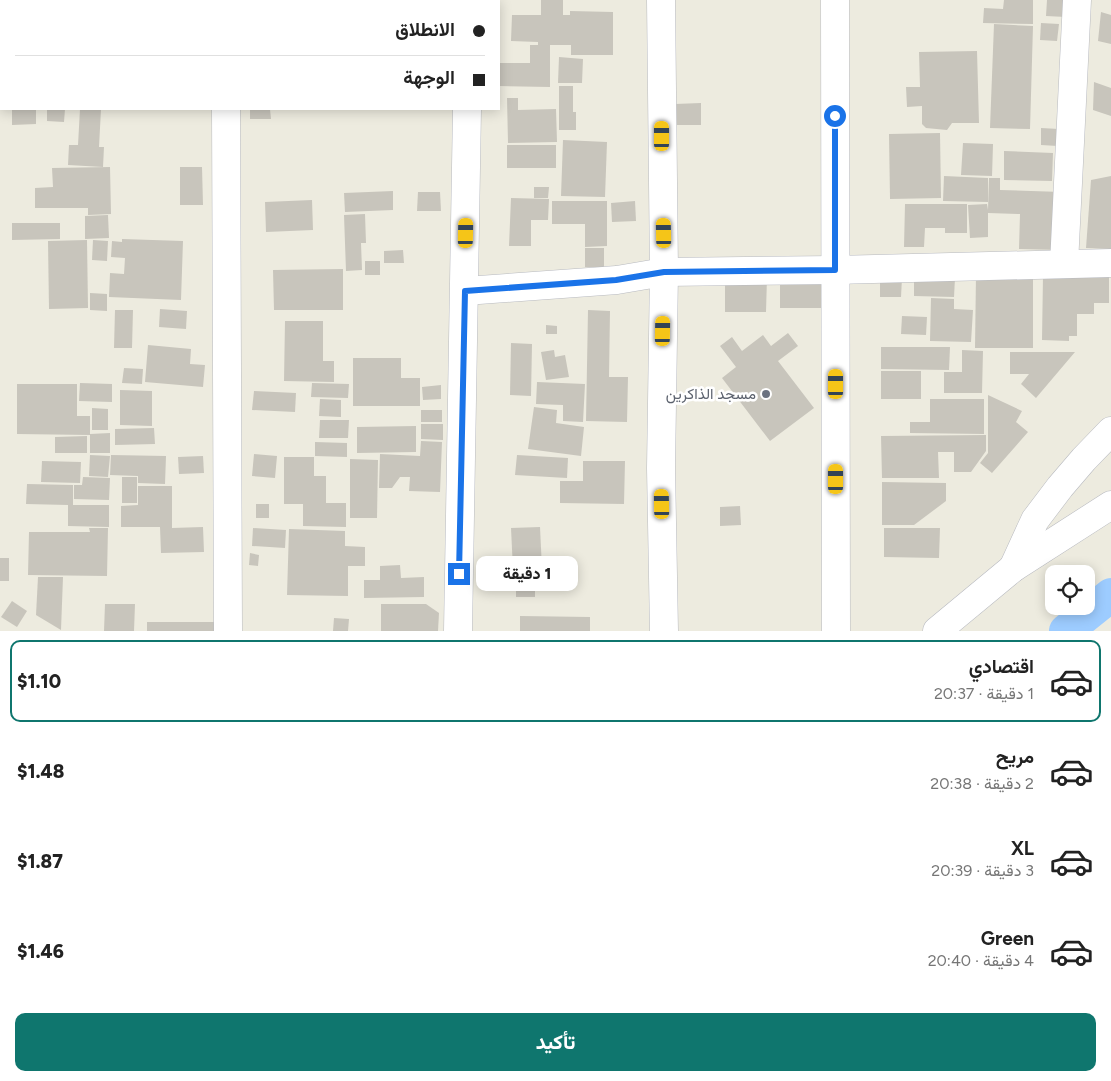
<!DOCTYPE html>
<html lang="ar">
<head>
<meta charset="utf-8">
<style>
	body { margin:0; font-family:Figtree,Vazirmatn,sans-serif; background:#f6f6f6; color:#222; direction:rtl; height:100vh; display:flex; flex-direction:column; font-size:19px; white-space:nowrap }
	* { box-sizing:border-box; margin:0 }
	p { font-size:16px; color:#767676 }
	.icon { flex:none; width:28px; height:28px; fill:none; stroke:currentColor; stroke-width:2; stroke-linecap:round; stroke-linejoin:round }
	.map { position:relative; height:631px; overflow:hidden; direction:ltr }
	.sheet { display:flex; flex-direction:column; background:#fff; flex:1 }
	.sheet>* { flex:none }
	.hud { position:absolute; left:0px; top:0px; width:500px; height:110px; box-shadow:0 2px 12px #0003; direction:rtl; display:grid; align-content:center; height:110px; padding:0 15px; background:#fff }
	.tools { position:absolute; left:1045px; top:565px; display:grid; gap:10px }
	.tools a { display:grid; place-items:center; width:50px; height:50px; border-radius:10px; background:#fff; box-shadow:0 2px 12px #0003; font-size:25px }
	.end { position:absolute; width:22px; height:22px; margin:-11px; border:6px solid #1a73e8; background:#fff; box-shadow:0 0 0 2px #fff }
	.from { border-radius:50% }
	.bubble { position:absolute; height:35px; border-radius:10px; background:#fff; box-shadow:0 2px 12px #0003; font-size:16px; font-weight:800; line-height:35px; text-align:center; direction:rtl }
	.car { position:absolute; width:15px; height:30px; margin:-15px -8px; border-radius:6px; box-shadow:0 0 4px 1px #0007; background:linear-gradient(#f5c518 24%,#345 0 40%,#f5c518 0 76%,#345 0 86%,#f5c518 0) }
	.hud b { display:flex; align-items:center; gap:18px; height:48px; font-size:19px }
	.hud b+b { border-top:1px solid #e0e0e0 }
	.hud i { width:12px; height:12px; background:#222 }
	ul { padding:9px 0 0; list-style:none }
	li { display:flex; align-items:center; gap:15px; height:82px; margin:0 10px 8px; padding:0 5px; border:2px solid transparent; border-radius:10px }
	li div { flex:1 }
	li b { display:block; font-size:19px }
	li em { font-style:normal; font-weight:800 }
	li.on { border-color:#0f766e }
	li>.icon { width:45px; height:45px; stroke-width:1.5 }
	.cta { display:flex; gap:10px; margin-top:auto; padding:10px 15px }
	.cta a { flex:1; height:58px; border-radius:10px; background:#0f766e; color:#fff; font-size:20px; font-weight:800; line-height:58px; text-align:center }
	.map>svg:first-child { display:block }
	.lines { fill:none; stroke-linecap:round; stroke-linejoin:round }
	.canal { stroke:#9dccff; stroke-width:34 }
	.building { fill:#c8c5bc }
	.street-casing { stroke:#b8bac0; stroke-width:29 }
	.street { stroke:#fff; stroke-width:28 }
	.route { stroke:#1a73e8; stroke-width:6 }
	.worship-dot { fill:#6b7280; stroke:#fff; stroke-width:2 }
	.labels { text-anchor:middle; stroke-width:5; stroke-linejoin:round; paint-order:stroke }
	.worship-label { font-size:15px; fill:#5b616d; stroke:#fff; text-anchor:end }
</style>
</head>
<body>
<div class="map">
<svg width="1111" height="631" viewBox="0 0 1111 631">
	<rect width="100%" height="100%" fill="#edebdf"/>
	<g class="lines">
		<path class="canal" d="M1066,631L1111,595"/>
	</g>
	<g class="building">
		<path d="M541,0H563V15H570V11L613,12V55H571V45H550V87L499,86L500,63H530V45H538V42L511,41L512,15H541Z"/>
		<path d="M1004,0H1033V24L983,23L984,8L1003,9Z"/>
		<path d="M1047,0H1066V17L1046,16Z"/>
		<path d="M1101,12L1111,15V44L1098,41Z"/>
		<path d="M1041,23L1059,24L1057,41L1040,40Z"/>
		<path d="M994,24L1033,26L1030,129L990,128Z"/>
		<path d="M977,51L979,123H952L947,130L926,128L922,124V106L907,107L906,87H920L919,52Z"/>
		<path d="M559,57L583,59L582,83H558Z"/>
		<path d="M1094,82L1111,88V116L1093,110Z"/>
		<path d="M559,86H573V112H576V130H559Z"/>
		<path d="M507,98H518V110L556,109L557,142L508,143Z"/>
		<path d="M701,103V125H675V104Z"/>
		<path d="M12,109H36V124L12,125Z"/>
		<path d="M47,109H65L64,122L47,121Z"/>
		<path d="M80,109H101L99,147H104L103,167L68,165L69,145H78Z"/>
		<path d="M250,109H270L271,119H250Z"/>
		<path d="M1041,128L1059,129L1058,146L1041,145Z"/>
		<path d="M940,133L941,198L890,199L889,134Z"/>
		<path d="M563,140L607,142L605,197L561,196Z"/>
		<path d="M963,143L993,144L992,176L961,175Z"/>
		<rect x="507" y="145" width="49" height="23"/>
		<path d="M1004,151L1053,153L1052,181L1004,180Z"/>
		<path d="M110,167L111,214L88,215V208H35V188L53,187L52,168Z"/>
		<path d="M180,167H202L203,205H180Z"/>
		<path d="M944,176L988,178V202L943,201Z"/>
		<path d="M1111,176V249L1086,248L1091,180Z"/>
		<path d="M989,178H1000V190L1062,192L1060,250L1019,249L1020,214L988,213V237L970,238L968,205L987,204L988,210Z"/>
		<path d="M534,187H549L548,198H534Z"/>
		<path d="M393,191V210L345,212L344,193Z"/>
		<path d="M418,192H440L441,211H417Z"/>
		<path d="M511,198L549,199L548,220H531V246H509Z"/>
		<path d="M312,200L313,230L266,232L265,202Z"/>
		<path d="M552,201H607V246L585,247V224H552Z"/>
		<path d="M635,201L636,221L612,222L611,203Z"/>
		<path d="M905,204H967V233H945V228H925L924,247H904Z"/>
		<path d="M365,214L366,243H361L362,270L346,271L344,215Z"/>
		<path d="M108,215L109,238L85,239V216Z"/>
		<path d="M12,223H60V239L12,240Z"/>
		<path d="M122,239L183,241L181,300L109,297L110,273L124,274L125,258L111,257L112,241L122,242Z"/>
		<path d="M87,240L88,308L49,309L48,241Z"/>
		<path d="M93,240L108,241L107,261L92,260Z"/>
		<rect x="585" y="248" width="19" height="19"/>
		<path d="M403,250L404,263H384V251Z"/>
		<rect x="365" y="261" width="15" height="14"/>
		<path d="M343,269V310H274L273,270Z"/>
		<path d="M976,275L1033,276V348H975Z"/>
		<path d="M1043,276L1109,277V303H1094V314H1077V336H1069V341L1042,340Z"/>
		<path d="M725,277H767L766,312H725Z"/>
		<path d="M914,277L955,278L954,297L914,296Z"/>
		<path d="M880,278H902L901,297H880Z"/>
		<rect x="780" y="279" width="42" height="29"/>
		<path d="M90,293L107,294V311L90,310Z"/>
		<path d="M931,298L954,299V309L973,310L971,342L930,341Z"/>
		<path d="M160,309L187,311L186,329L159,327Z"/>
		<path d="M115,310H133L132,348H114Z"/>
		<path d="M588,310L610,311L609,377H628L627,422L586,421Z"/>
		<path d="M902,316L927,317L926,335L901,334Z"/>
		<path d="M285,321H323V361H334V382L284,381Z"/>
		<path d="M546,325L557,326V334H546Z"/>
		<path d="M788,333L798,346L778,361L814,408L770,441L722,378L736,367L720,346L732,337L742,351L763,335L771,346Z"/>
		<path d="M511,343L532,344L531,396L510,395Z"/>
		<path d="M148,345L191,349L190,364L205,365L203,387L145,382Z"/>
		<path d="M881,347H950L949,370L881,369Z"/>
		<path d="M554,350L555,357L565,355L569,377L546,380L541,352Z"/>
		<path d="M962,350L983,351L982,393H944V372H962Z"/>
		<path d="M1010,352H1075L1036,398L1021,384L1029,374H1010Z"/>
		<path d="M353,358H401V378H420V406H353Z"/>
		<path d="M124,368L143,369L142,384L122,383Z"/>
		<rect x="881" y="371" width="40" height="28"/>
		<path d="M537,382L585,384L583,422L563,421V405L536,404Z"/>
		<path d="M80,383L112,384V402L79,401Z"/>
		<path d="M312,383L349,384L348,398L311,397Z"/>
		<path d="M17,384H77V416H90V435L17,434Z"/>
		<path d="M441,385V399L423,400L422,387Z"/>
		<path d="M120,390L152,391V426L120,425Z"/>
		<path d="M254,391L296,393L295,412L252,410Z"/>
		<path d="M988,395L1022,411L1016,422L1028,432L992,473L980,463L988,453Z"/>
		<path d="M320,399L341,400V417L319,416Z"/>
		<path d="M930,399H984V434L910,433V422H930Z"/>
		<path d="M534,407L557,410L556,423L584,427L581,456L528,449Z"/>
		<path d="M92,408L108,409V430H92Z"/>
		<rect x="421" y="410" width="21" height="12"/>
		<path d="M320,420H349L348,438H319Z"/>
		<path d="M421,424H443V440L421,439Z"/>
		<path d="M416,426V452L357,453V427Z"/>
		<path d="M154,428L155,444L115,445V429Z"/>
		<path d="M110,433V453H90V434Z"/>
		<path d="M986,435V451L971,472H954V452H938L939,478H882L881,436Z"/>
		<path d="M87,436V453H55V437Z"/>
		<path d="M421,441L442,442L440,492L409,491L410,477H400L392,488H379L380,454L420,456Z"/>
		<path d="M315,442L347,443V457L315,456Z"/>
		<path d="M254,454L277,456L275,478L252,476Z"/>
		<path d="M90,455L110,456L108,477L89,476Z"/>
		<path d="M111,455L166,456L165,484L138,483V476L110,475Z"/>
		<path d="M517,455L568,458L567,478L515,475Z"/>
		<path d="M203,456L204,473L179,474L178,457Z"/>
		<path d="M284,457H314V476H326V503H346V527L303,526V504H284Z"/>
		<path d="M350,459L378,460L377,518H350Z"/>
		<path d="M42,461L81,462L80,483L41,482Z"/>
		<path d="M583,461H625L624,504L560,503V481H583Z"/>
		<path d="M83,477L110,478L109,500L74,499V485H82Z"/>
		<rect x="122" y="477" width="15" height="26"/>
		<path d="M882,482L946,483V501L914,525H882Z"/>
		<path d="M27,484L73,485V505H109V527L68,526V505L26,504Z"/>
		<path d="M138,486H172V528L203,527L204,552L161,553L160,527H121V506L138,505Z"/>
		<rect x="256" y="504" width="13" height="14"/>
		<path d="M740,506L741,525L720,526V507Z"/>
		<path d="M540,527L542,569L513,570L511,528Z"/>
		<path d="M89,528H108L107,576L28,575L29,532H90Z"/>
		<path d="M253,528L286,530L285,548L252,546Z"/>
		<path d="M884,528H940L939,558L884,557Z"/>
		<path d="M289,529L345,531V546L365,547V566H348V596L287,595Z"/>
		<path d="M250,553L259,555L258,566L249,565Z"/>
		<rect x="0" y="558" width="9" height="23"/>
		<path d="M400,565L401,578L424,577V597L364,598V580H380V566Z"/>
		<path d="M38,577H63L61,630L36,615Z"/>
		<path d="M535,582V597H516V583Z"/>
		<path d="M12,601L27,611L17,627L1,617Z"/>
		<path d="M105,604H135L134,631H104Z"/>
		<path d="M381,604H426L439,613L438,631H381Z"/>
		<path d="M520,616L590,617V631H520Z"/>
		<path d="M334,618L349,619L348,631H333Z"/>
		<rect x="147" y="622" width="70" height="9"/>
	</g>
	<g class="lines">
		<defs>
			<g id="street">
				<path d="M467,0V1"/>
				<path d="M661,0L664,272L661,468L664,631"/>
				<path d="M835,0L836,631"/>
				<path d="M227,1L228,0"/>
				<path d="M226,109L228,631"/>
				<path d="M1064,264L1077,0"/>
				<path d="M465,291L617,280L664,272L835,270L1111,263"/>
				<path d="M1013,568L1035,520L1060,487L1084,459L1111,431"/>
				<path d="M458,631L467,109"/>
				<path d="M937,631L1013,568L1111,505"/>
			</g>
		</defs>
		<use href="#street" class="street-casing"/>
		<use href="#street" class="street"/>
	</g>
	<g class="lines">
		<path class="route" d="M459,574L465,291L616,280L664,272L835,270V116"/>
	</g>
	<circle class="worship-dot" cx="766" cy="394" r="5"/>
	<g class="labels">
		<g class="worship-label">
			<text x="756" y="399">مسجد الذاكرين</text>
		</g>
	</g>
</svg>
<div class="tools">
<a><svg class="icon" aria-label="locate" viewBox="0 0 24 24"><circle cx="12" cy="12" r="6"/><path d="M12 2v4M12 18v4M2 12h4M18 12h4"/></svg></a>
</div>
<i class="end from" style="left:835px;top:116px"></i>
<i class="end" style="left:459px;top:574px"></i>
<div class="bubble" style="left:476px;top:556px;width:102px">1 دقيقة</div>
<i class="car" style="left:662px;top:136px;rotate:0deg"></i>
<i class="car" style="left:466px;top:233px;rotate:1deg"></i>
<i class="car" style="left:664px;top:233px;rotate:359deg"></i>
<i class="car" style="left:663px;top:331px;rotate:1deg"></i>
<i class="car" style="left:836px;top:384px;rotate:0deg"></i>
<i class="car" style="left:836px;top:479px;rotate:0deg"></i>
<i class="car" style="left:662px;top:504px;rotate:359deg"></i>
<div class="hud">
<b><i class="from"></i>الانطلاق</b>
<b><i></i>الوجهة</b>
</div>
</div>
<section class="sheet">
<ul>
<li class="on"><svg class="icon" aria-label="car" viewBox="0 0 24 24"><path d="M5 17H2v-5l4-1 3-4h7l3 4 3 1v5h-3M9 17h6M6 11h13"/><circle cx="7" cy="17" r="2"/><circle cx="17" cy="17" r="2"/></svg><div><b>اقتصادي</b><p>1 دقيقة · 20:37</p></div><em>$1.10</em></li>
<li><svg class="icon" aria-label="car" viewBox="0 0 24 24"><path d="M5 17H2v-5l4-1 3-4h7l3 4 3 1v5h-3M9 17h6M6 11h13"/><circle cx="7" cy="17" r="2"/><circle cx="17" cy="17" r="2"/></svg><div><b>مريح</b><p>2 دقيقة · 20:38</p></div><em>$1.48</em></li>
<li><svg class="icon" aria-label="car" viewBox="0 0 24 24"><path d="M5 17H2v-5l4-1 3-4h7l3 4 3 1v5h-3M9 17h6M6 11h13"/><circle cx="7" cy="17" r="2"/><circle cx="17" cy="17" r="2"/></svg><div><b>XL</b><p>3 دقيقة · 20:39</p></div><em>$1.87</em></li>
<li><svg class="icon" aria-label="car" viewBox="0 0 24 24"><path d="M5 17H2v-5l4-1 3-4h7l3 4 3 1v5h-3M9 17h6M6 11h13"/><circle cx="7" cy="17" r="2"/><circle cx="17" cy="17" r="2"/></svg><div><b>Green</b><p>4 دقيقة · 20:40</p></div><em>$1.46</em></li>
</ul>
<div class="cta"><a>تأكيد</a></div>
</section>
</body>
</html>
